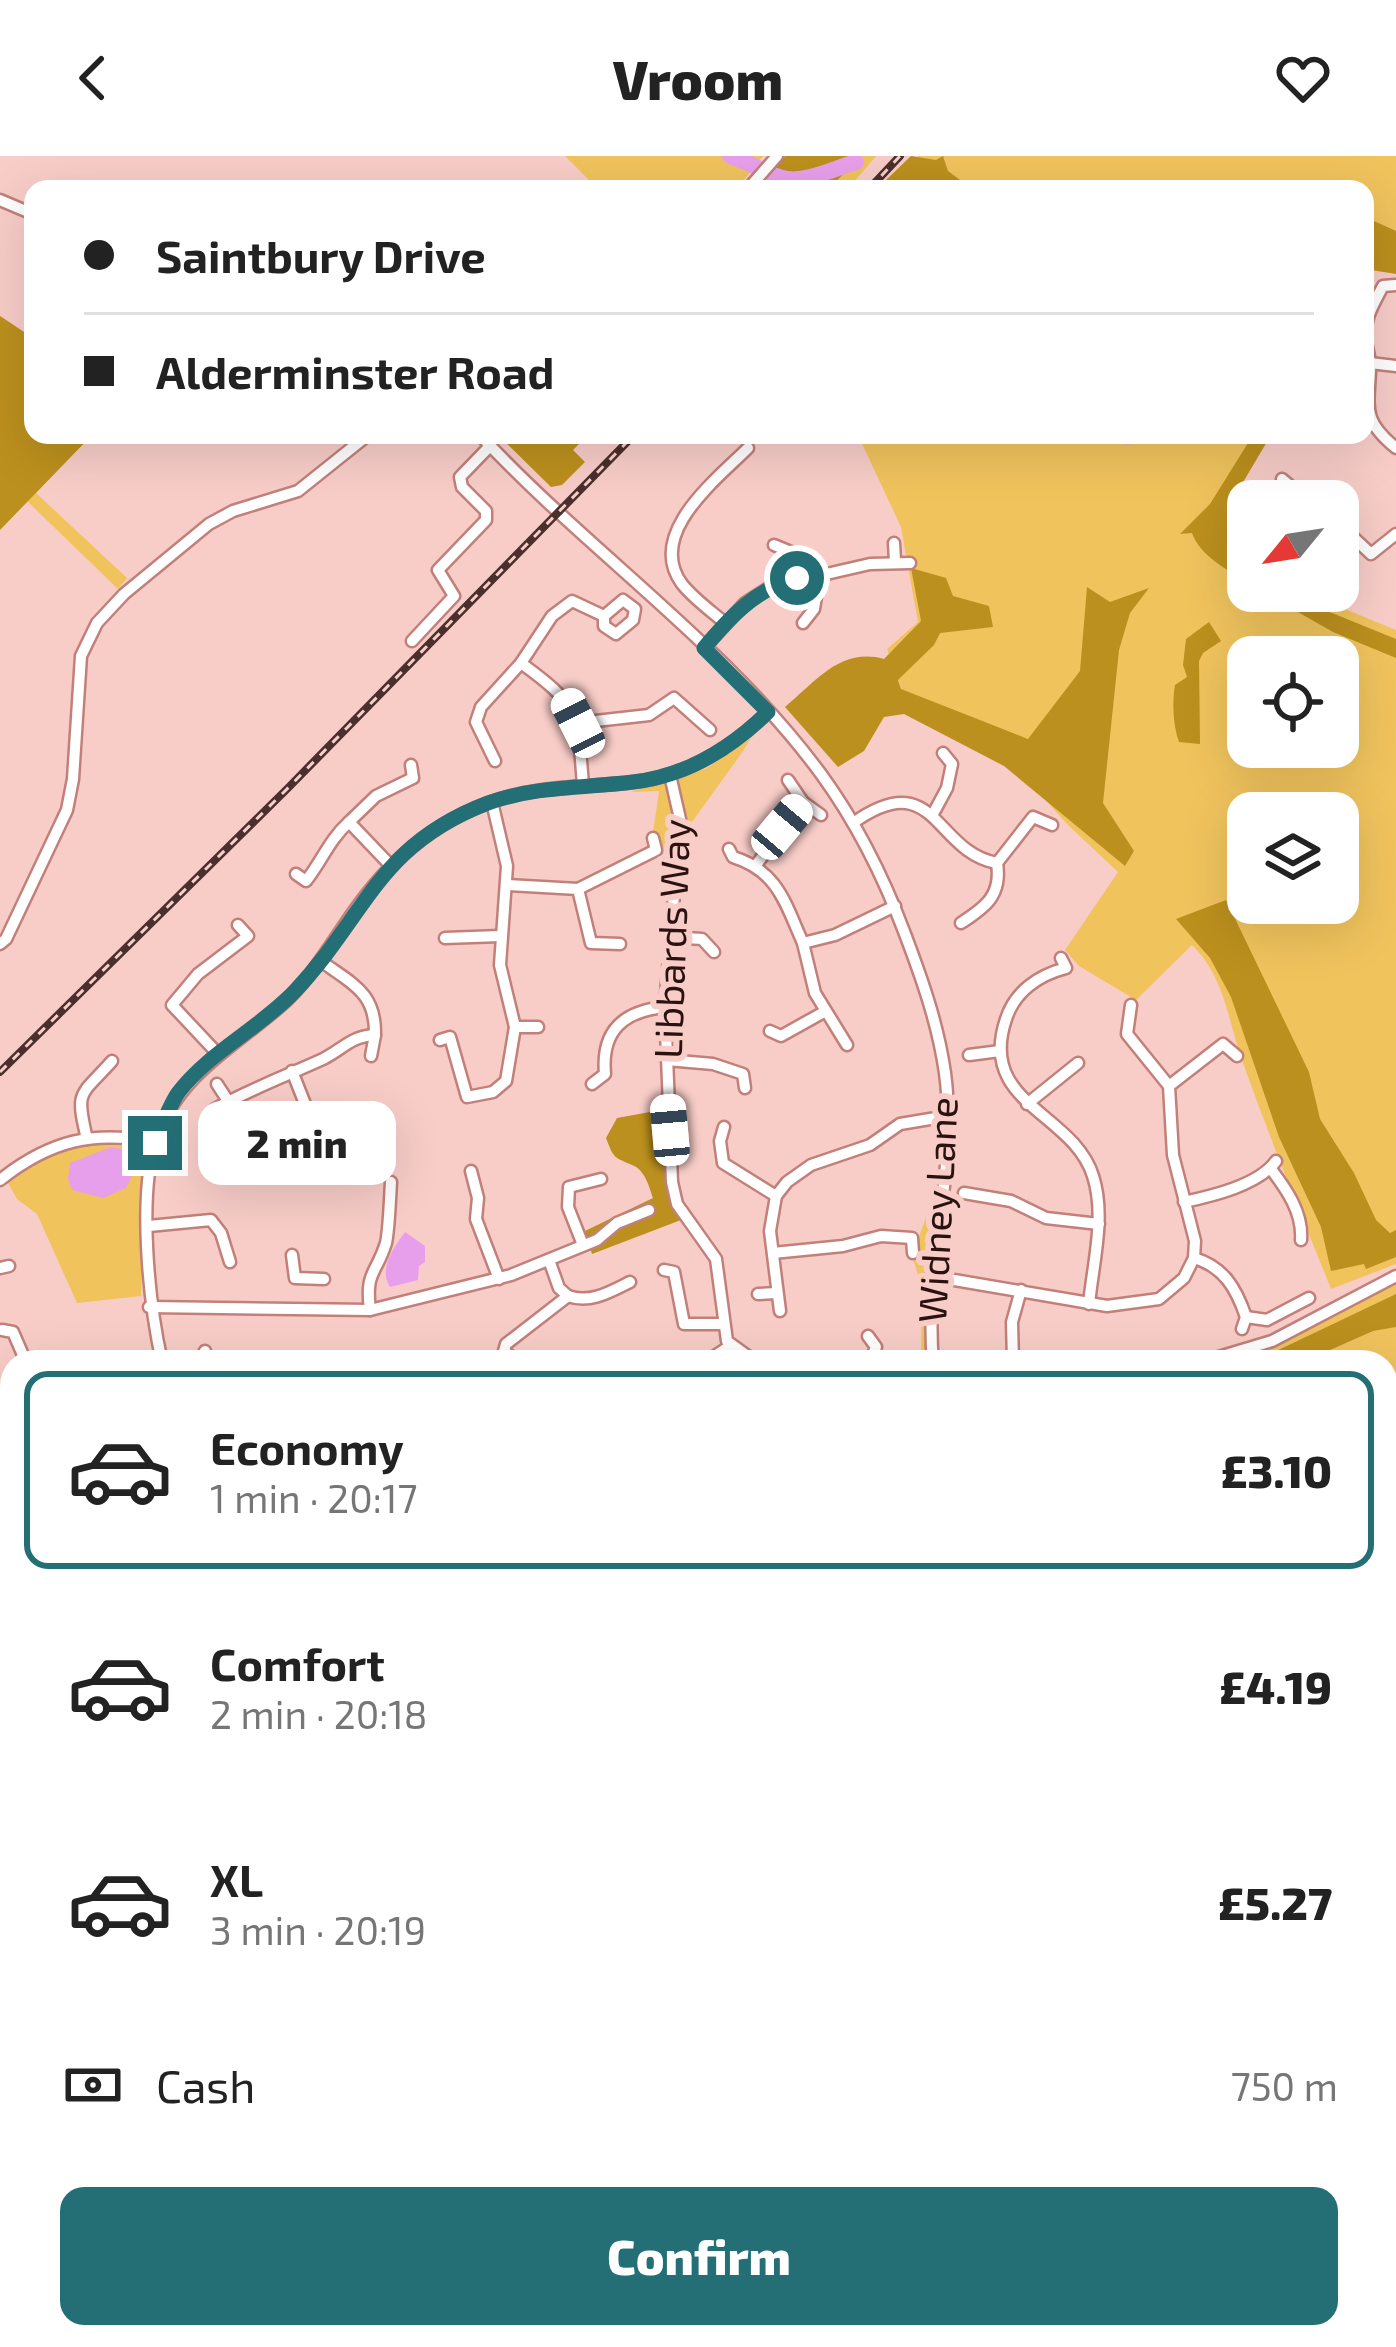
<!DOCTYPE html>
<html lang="en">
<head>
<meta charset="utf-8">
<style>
	body { margin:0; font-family:"Exo 2",sans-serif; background:#f6f6f6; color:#222; height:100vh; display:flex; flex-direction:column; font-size:45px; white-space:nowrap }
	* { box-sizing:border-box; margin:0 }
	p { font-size:39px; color:#767676 }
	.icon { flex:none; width:66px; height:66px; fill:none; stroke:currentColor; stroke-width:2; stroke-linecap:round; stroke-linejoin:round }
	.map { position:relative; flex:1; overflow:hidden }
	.drawer { position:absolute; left:0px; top:1194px; width:1398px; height:999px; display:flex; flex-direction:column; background:#fff; border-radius:36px 36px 0 0; box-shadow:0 12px 48px #0002 }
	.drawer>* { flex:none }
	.guide { position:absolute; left:24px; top:24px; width:1350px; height:264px; border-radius:24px; box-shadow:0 12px 48px #0002; display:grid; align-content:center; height:264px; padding:0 60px; background:#fff }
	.needle { width:78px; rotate:240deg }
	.fabs { position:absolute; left:1227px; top:324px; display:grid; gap:24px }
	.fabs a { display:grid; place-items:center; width:132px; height:132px; border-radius:24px; background:#fff; box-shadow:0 12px 48px #0002; font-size:60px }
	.end { position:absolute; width:54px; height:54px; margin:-27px; border:15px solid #246e76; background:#fff; box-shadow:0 0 0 6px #fff }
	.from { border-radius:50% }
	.bubble { position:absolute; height:84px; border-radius:24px; background:#fff; box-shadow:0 12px 48px #0002; font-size:39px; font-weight:800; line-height:84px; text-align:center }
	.car { position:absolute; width:36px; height:72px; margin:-36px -18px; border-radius:15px; box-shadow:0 0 9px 3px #0007; background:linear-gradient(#fff 24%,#345 0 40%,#fff 0 76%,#345 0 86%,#fff 0) }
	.guide b { display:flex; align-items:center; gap:42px; height:114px; font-size:45px }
	.guide b+b { border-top:3px solid #e0e0e0 }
	.guide i { width:30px; height:30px; background:#222 }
	ul { padding:21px 0 0; list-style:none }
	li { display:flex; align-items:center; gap:36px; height:198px; margin:0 24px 18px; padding:0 36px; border:6px solid transparent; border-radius:24px }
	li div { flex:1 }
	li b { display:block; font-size:45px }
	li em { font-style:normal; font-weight:800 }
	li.current { border-color:#246e76 }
	li>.icon { width:108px; height:108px; stroke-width:1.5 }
	.pay { display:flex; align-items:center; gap:30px; height:132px; padding:0 60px; font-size:45px }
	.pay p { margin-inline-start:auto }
	.button { display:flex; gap:24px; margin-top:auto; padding:24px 60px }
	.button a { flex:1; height:138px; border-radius:24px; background:#246e76; color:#fff; font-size:48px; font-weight:800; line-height:138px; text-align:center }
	header { display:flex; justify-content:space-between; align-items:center; height:156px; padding:0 60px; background:#fff; font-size:54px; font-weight:800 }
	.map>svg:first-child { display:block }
	.built { fill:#fabbb5 }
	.green { fill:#f0c35d; fill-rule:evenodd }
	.forest { fill:#bc901e }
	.water { fill:#e89feb }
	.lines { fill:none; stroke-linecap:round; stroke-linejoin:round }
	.stream { stroke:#e89feb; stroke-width:3 }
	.river { stroke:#e89feb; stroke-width:16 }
	.minor-casing { stroke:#c2807a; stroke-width:15 }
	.minor { stroke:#fff; stroke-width:10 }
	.rail-casing { stroke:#4a2f2c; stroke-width:8 }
	.rail { stroke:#f8cdc8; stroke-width:3; stroke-dasharray:9; stroke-linecap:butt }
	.route { stroke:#246e76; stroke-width:15 }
	.labels { text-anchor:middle; stroke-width:12; stroke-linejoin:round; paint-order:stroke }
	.street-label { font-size:39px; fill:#2a1210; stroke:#f8cdc8 }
</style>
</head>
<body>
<header><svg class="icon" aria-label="back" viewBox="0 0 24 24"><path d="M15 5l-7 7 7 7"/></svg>Vroom<svg class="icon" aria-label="heart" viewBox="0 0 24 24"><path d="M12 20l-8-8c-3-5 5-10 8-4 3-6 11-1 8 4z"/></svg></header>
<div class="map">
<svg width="1396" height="2191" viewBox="0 0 1396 2191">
	<rect width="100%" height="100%" fill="#f8cdc8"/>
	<path class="built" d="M0,2000L12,2007V2181H496L527,2191H0Z"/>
	<g class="green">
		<path d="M565,0H763L737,33H598Z"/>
		<path d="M851,0H876L848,33H828L852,9Z"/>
		<path d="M919,0H1396V109L1365,103V33H888Z"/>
		<path d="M0,160L33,182V279H92L36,337L127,422L118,433L27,345L0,374Z"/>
		<path d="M858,279H1263L1210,394L1248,412V435H1301L1396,474V1108L1331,1133C1301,1058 1270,983 1243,907C1228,865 1225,821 1192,789L1136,844L1079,810L1065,794L1118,716L1067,668L1012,607L909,554L887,493L918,466L901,371ZM1248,501H1338V591H1248ZM1248,657H1338V747H1248Z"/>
		<path d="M751,582L741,598L666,702L653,676L659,635L630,636L707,612Z"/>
		<path d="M88,988L147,991L141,1140L77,1147L37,1058L17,1043L8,1027L40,1004Z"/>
		<path d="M941,1020L931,1206H921L922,1131L912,1100L919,1096L917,1086Z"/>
		<path d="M1396,1124V2191H1305L1306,2181H1386V1206H1216L1268,1190Z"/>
	</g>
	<g class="forest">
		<path d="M785,0H851L853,9L828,33H782L769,20Z"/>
		<path d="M911,0L936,4L943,0L948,15L964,27V33H888L886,24Z"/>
		<path d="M1365,61L1396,75V118L1365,113Z"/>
		<path d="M0,160L33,182V279H92L0,374Z"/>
		<path d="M498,279H588L573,294L585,306L562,329L551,331Z"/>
		<path d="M1253,279H1271L1239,333L1229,359L1243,371L1231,415L1248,423V427C1228,414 1200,400 1192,377L1180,378L1210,348Z"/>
		<path d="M911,412L946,422L953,440L989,450L993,471L940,477L934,489L898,524L901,533L1028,583L1080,515L1087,431L1110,446L1149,432L1130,457L1119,494L1103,647L1134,695L1125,710L1004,610L904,558L884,561L864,595L838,611L785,551C816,525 841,491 884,503L921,465Z"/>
		<path d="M1261,435H1278L1396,483V502L1333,476Z"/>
		<path d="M1209,466L1221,485L1203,497L1199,505L1200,588L1179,586C1173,570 1172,545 1175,529L1187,521L1183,509L1186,483Z"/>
		<path d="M1226,744L1309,916L1320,963L1354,1017L1376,1064L1390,1077L1396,1074V1101L1366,1113L1364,1108L1331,1115L1321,1071L1279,981L1231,841L1210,802L1176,763Z"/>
		<path d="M650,956L665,969L671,1039L681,1064L592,1098L585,1075L653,1042C649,1030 645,1014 632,1009C614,1001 614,1003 606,982L617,962Z"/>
		<path d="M1396,1138V1171L1373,1175L1303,1206H1253Z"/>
		<path d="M1024,2181H1074L1162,2191H1024Z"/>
	</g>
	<g class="water">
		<path d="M111,991L128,994L137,1009L126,1032L103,1042L72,1034L68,1023L70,1007Z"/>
		<path d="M405,1076L425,1090V1106L419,1110L418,1124L390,1131C378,1113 394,1091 405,1076Z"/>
	</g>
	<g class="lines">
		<g class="stream">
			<path d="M1125,279L1128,288"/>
			<path d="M1338,688L1342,693L1338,708"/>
		</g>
		<path class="river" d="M730,0C749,5 770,21 787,23C808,26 835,12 856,6"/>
		<defs>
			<g id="minor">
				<path d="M748,33L777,0"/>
				<path d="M0,44L33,58"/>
				<path d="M1395,129L1383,130C1373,149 1363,164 1366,186C1368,196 1371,205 1370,215C1368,254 1363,265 1396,292"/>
				<path d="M1370,207L1396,210"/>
				<path d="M480,279C589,396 726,489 821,618C856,666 884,722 905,778C922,823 938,868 945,917C958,1014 924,1109 933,1206"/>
				<path d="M1282,323L1308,345"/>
				<path d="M1338,367L1371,398L1396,378"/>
				<path d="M894,387L895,405"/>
				<path d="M774,389L791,396L792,424"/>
				<path d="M725,467C711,455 694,443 682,428C645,378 717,323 748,292"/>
				<path d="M803,467L814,453L819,422"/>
				<path d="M412,485L454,440L438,414L486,364V355L462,331L460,321L490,290"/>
				<path d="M704,492L745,447L770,431L870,408L910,407"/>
				<path d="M521,507L552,460L572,445L604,460L623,444L635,453L633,464L616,478L604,470V460"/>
				<path d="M578,567L649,559L674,542L710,574"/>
				<path d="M495,605L476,566L481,551L521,507C581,551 577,556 583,629"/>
				<path d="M670,619L680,663L665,851L672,1026L677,1048L716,1103L727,1185L756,1206"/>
				<path d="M803,646L821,659"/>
				<path d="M933,658L947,632L952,608L943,597"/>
				<path d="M349,666L376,640L413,622L411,609"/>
				<path d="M853,667C936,608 934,696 997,707L1033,661L1052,669"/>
				<path d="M729,693L733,701C778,715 785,747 803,787L835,779L895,750"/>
				<path d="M756,709L803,646L788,624"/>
				<path d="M296,718L306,725C322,705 329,684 349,666L391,710"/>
				<path d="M506,729L578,733L591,787L620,788"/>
				<path d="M578,733L656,694L653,682"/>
				<path d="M961,767C986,751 1002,739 997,707"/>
				<path d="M671,781L702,783L714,796"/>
				<path d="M445,782L500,780"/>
				<path d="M803,787L815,837L847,889"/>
				<path d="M0,788L6,783L67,654L73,623L81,500L97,467L124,438L209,368L233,355L298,335L368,279"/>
				<path d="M1061,802L1066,812C1039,819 1015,835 1006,863C977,948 1073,956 1093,1020C1106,1060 1093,1107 1089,1148"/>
				<path d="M515,871H538"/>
				<path d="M770,875L781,880L824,856"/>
				<path d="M440,884L450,881L467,941L493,936L506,925L515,871L500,809L507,710L492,646"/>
				<path d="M218,898L172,849L198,818L248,780L238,769"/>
				<path d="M969,899L1000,895"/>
				<path d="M371,900L375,879"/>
				<path d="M667,904L713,908L743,918L745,932"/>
				<path d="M292,915L307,953"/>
				<path d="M217,928L228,945"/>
				<path d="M592,928L605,918C601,874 624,855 665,851"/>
				<path d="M1169,930L1223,888L1237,900"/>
				<path d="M1027,948L1078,907"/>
				<path d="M215,953C250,933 286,920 323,903C343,893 351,880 375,879C376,836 352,828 321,805"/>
				<path d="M724,971L720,985L723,1007L776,1040"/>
				<path d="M87,983C75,933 80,941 112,905"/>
				<path d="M1271,1013C1287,1034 1303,1057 1301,1084"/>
				<path d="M471,1015L478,1042L476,1063L499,1123"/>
				<path d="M0,1024C49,985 95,973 155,987"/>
				<path d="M964,1037L1011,1045L1046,1062L1099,1068"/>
				<path d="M1184,1046C1212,1040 1259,1029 1276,1005"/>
				<path d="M149,1070L211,1064L221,1077L230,1106"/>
				<path d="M583,1089L568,1051L569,1031L601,1023"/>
				<path d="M773,1097L843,1090L881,1080L912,1082L913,1097"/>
				<path d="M292,1099L295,1122L324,1123"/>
				<path d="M1194,1102C1224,1111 1236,1132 1246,1161L1242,1173"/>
				<path d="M0,1112L9,1110"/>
				<path d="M664,1114L674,1116L684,1168H722"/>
				<path d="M931,1120L1107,1150L1159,1143L1184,1122L1194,1102L1195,1085L1173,999L1169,930L1127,878L1131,849"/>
				<path d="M758,1138L777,1137"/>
				<path d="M568,1140C590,1148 610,1136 630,1126"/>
				<path d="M149,1151L370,1154L511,1119L597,1084L617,1067L649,1054"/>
				<path d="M370,1154C365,1115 376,1119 386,1087C389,1074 390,1041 391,1026"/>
				<path d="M780,1155L770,1075L776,1040L787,1026L811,1009L870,989L900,968L948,960"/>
				<path d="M1246,1161L1267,1164L1309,1142"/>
				<path d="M2,1174L13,1176L26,1206"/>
				<path d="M868,1180L876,1191L870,1206"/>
				<path d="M162,1206C149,1148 137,1037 157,981C180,916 238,889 286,845C313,819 331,788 352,758C387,707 432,667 491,646C538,629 585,632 634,626C687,620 730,593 768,556"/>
				<path d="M199,1206L205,1195"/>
				<path d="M518,1206L504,1195L506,1188L568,1140L559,1132L549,1104"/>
				<path d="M706,1206L730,1190"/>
				<path d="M1013,1206L1012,1166L1021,1134"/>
				<path d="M1202,1206L1272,1185L1396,1120"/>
				<path d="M0,1251L12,1243"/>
				<path d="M0,1318L12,1319"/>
				<path d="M0,1445L12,1434"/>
				<path d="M0,1459L12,1478"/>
				<path d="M0,1538L12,1533"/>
				<path d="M0,1620L12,1643"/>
				<path d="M0,1706L12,1713"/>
				<path d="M10,1725L12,1720"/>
				<path d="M0,1793L12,1796"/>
				<path d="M0,1988L12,1995"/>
				<path d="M521,2181L558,2191"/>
				<path d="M709,2181L711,2191"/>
				<path d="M860,2191L867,2181"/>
				<path d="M1018,2191V2181"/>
			</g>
		</defs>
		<use href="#minor" class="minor-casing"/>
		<use href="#minor" class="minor"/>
		<defs>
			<g id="rail">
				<path d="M869,33L900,0"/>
				<path d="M0,916L287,633L634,279"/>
			</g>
		</defs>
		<use href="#rail" class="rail-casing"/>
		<use href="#rail" class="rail"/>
	</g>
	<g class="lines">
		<path class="route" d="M155,987C162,970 168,952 178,937C209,896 260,872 295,835C367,759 377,689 488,647C535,630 584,632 633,626C686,620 730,593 768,556L704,492C731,460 756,433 797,422"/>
	</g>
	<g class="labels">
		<g class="street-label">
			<text transform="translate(672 783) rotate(-88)" y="14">Libbards Way</text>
			<text transform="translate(938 1054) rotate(-87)" y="14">Widney Lane</text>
		</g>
	</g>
</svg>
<div class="fabs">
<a><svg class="needle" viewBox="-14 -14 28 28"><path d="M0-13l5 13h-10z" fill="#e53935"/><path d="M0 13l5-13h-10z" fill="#767676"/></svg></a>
<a><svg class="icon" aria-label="locate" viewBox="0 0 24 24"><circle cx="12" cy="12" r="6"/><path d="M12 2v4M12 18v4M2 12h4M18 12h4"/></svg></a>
<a><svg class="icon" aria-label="layers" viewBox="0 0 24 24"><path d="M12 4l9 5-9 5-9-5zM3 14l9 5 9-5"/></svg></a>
</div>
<i class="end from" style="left:797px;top:422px"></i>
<i class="end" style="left:155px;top:987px"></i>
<div class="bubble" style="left:198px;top:945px;width:198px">2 min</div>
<i class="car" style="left:578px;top:567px;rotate:333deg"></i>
<i class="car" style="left:782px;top:671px;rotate:40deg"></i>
<i class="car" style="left:670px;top:974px;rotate:355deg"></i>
<div class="guide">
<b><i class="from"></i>Saintbury Drive</b>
<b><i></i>Alderminster Road</b>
</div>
<section class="drawer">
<ul>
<li class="current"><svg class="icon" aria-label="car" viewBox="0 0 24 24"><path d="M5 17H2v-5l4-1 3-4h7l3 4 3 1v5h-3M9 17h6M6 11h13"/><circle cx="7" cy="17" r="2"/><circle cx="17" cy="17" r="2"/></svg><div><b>Economy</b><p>1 min · 20:17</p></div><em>£3.10</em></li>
<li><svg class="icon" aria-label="car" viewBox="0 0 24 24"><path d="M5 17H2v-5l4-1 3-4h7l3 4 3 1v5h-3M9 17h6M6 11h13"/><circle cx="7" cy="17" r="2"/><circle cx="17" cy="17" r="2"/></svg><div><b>Comfort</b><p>2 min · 20:18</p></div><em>£4.19</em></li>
<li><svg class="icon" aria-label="car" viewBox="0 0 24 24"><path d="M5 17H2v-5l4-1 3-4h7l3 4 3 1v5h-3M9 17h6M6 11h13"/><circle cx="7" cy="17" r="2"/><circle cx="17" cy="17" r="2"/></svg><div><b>XL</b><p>3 min · 20:19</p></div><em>£5.27</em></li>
</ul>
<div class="pay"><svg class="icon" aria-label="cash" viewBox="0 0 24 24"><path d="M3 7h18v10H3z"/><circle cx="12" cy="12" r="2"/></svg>Cash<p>750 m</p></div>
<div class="button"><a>Confirm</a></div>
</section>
</div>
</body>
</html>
